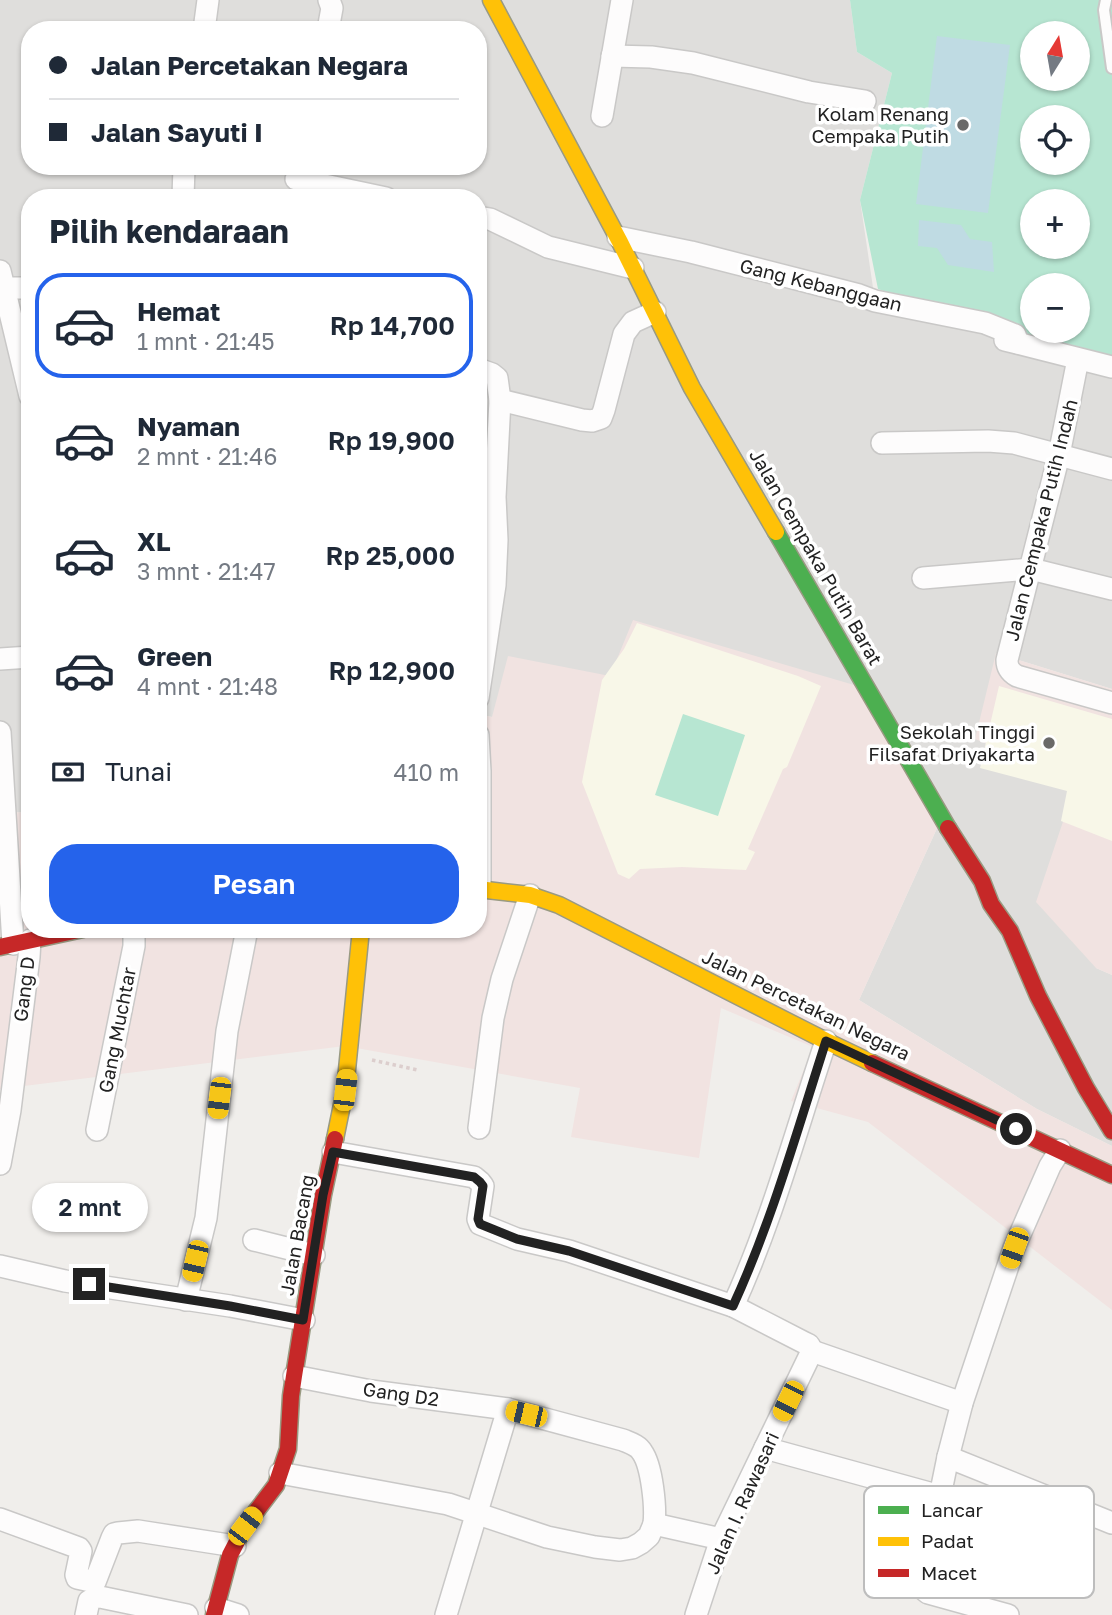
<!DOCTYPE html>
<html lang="id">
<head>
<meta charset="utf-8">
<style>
	body { margin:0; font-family:"Golos Text",sans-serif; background:#f6f6f7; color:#1f2937; height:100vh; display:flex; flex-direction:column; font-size:26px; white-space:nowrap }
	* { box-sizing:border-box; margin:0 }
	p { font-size:23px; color:#747a83 }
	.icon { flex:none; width:38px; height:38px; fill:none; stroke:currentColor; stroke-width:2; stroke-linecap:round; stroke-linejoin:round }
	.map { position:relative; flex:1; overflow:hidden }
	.side { position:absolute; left:21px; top:189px; width:466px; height:749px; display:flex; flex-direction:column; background:#fff; border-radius:28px; box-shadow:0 2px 5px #0004 }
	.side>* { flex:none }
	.banner { position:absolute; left:21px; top:21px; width:466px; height:154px; border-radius:28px; box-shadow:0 2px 5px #0004; display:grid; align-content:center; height:154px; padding:0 28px; background:#fff }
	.needle { width:46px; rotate:11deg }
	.buttons { position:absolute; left:1020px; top:21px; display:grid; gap:14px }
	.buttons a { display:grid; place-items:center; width:70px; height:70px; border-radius:50%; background:#fff; box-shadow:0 2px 5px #0004; font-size:35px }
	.end { position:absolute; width:32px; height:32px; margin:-16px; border:9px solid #222; background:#fff; box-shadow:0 0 0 4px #fff }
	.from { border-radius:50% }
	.bubble { position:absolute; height:49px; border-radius:24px; background:#fff; box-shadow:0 2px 5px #0004; font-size:23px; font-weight:600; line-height:49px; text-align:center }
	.car { position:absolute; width:21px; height:42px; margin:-21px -10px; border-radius:9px; box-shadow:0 0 5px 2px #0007; background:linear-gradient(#f5c518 24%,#345 0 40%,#f5c518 0 76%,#345 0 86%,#f5c518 0) }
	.banner b { display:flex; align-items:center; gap:24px; height:66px; font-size:26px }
	.banner b+b { border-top:2px solid #e0e1e3 }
	.banner i { width:18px; height:18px; background:#1f2937 }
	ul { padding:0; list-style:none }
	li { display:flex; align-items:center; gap:21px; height:105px; margin:0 14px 10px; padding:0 14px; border:4px solid transparent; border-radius:28px }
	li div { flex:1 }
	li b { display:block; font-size:26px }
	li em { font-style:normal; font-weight:600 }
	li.current { border-color:#2563eb }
	li>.icon { width:63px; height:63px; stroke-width:1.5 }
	h2 { padding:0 28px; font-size:32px; line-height:84px }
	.pay { display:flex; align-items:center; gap:18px; height:77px; padding:0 28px; font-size:26px }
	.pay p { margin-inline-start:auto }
	.primary-button { display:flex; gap:14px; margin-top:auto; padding:14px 28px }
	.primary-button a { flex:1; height:80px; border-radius:28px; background:#2563eb; color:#fff; font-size:28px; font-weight:600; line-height:80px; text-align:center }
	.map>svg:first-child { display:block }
	.residential { fill:#dfdedc; fill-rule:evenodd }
	.commercial { fill:#f1e3e1 }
	.education { fill:#f8f7e8 }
	.pitch { fill:#b7e6d2; fill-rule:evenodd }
	.water { fill:#bfdbe3 }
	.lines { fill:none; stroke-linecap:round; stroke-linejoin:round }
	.lane-casing { stroke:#c9c8c7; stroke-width:14 }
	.street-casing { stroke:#c9c8c7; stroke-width:24 }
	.fast-casing { stroke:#999a82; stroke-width:19 }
	.slow-casing { stroke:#999a82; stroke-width:19 }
	.jam-casing { stroke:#999a82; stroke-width:19 }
	.path { stroke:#dccecd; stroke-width:3.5; stroke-dasharray:3.5 3.5; stroke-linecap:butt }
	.lane { stroke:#fdfcfc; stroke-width:10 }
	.street { stroke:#fdfcfc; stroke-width:21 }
	.fast { stroke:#4caf50; stroke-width:16 }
	.slow { stroke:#ffc107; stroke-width:16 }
	.jam { stroke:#c62828; stroke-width:16 }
	.route { stroke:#222; stroke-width:9 }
	.poi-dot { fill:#6a6968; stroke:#fff; stroke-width:2.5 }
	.labels { text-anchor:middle; stroke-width:7; stroke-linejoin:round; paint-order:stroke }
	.poi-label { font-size:19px; fill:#222; stroke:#fff; text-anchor:end }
	.street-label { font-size:19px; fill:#222; stroke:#fff }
	.key { fill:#fff; stroke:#bdbdbd; stroke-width:2 }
	.key-label { font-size:19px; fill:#222 }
</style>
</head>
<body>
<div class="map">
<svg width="1112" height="1615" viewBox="0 0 1112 1615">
	<rect width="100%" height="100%" fill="#f0eeeb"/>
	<path class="residential" d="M0,0H850L857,52L892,73L860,200L875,301L1112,364V689L996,653L1077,780L1096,968L1112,975V1146L1037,1109L859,1000L938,826L611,676L492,717L478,714V198H30V812L0,813ZM30,30H478V166H30Z"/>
	<g class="commercial">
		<path d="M633,620L861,687L938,826L859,1000L1037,1109L1112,1146V1310L868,1122L791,1101L813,1047L721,1008L699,1158L571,1137L580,1088L345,1046L0,1089V813L30,812V929H478V714L492,717L508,656L610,676Z"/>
		<path d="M996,653L1112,689V975L1096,968L1036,902L1077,780L975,739Z"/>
	</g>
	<g class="education">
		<path d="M637,623L798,676L821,686L787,767L783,769L748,849L755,852L746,870L682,867L640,869L629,879L618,874L582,782L602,680L624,649Z"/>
		<path d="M999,686L1112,719V841L1061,821L1067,791L980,768Z"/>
	</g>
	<g class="pitch">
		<path d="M850,0H1112V363L1014,337L878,289L860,200L892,73L857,52ZM1032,33H1078V79H1032ZM1032,117H1078V163H1032ZM1032,201H1078V247H1032ZM1032,285H1078V331H1032Z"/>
		<path d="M683,714L745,735L718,816L655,795Z"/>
	</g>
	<g class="water">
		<path d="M937,36L1010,45L988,213L916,204Z"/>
		<path d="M919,220L961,225L970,239L992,242L994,272L948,265L937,248L918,246Z"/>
	</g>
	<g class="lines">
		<defs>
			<path id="lane" d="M1106,0L1104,10L1112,68"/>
			<g id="street">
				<path d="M204,30L208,0"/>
				<path d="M328,30L332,8L329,0"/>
				<path d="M612,56L651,57L693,63L809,92L865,101"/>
				<path d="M602,116L622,0"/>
				<path d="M296,179L386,198"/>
				<path d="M183,198L184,166"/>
				<path d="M478,217L490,219L548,247L633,268"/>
				<path d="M618,237L691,252L859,295L875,301L985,323L1015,335L1018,343"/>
				<path d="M0,271L30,396"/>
				<path d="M3,288H30"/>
				<path d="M1005,340L1112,367"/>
				<path d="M1078,359L1059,455L1007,660C1007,668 1010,672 1017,676L1112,703"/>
				<path d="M478,369L492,374L497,378L500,400L495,497L497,540L495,585L478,698"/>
				<path d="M500,400L582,420L592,421L601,418L604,410L624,334L633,322L655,312"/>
				<path d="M882,443L988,441L1014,443L1112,469"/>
				<path d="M923,578L1031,569L1112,589"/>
				<path d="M0,659L30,657"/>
				<path d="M0,732L13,944"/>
				<path d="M478,735L480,771V889"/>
				<path d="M479,1128L493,1018L502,979L530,895"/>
				<path d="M97,1130L134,946V929"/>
				<path d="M333,1152L474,1177L480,1182L483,1186L478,1219L480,1224L517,1239L569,1251L733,1306L803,1342L809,1345L812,1351"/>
				<path d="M0,1164L10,1110L29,957L30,940"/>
				<path d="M254,1240L314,1255"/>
				<path d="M0,1266L65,1281L230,1306L304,1320"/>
				<path d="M186,1300L206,1218L227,1031L247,929"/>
				<path d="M733,1306C772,1221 796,1130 826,1041"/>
				<path d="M812,1351L962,1403"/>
				<path d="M294,1376L371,1391L508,1409L623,1440C630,1443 638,1445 642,1452C652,1466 656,1507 654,1524L721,1539"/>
				<path d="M765,1448L940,1496"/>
				<path d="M948,1457L1112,1523"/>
				<path d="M280,1473L448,1504L547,1537L595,1547L620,1550L632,1548L641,1543L649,1536L654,1524"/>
				<path d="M0,1519L79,1548L81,1551L76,1575L77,1578L95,1582L112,1538L114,1534L118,1533L138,1531L235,1546"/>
				<path d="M216,1608L238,1615"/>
				<path d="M86,1615L89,1601L94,1598L100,1597L187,1615"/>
				<path d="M446,1615L508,1409"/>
				<path d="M696,1615L721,1539L812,1351"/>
				<path d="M1008,1615L928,1593L923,1589L922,1584L948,1457L962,1403L1014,1248L1050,1166L1060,1150"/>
			</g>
			<path id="fast" d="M776,532L948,828"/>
			<g id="slow">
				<path d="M491,0L620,242L692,388L776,532"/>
				<path d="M478,889L530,895L559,905L826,1041L872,1063"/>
				<path d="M335,1139L345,1090L361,929"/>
			</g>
			<g id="jam">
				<path d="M948,828L982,881L991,904L1010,931L1038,996L1086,1088L1112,1131"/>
				<path d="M0,947L83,929"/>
				<path d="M872,1063L1112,1175"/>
				<path d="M214,1615L230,1555L245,1526L276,1485L288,1449L291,1396L294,1376L323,1195L335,1139"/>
			</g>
		</defs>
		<use href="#lane" class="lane-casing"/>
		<use href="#street" class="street-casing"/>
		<use href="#fast" class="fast-casing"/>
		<use href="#slow" class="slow-casing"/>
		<use href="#jam" class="jam-casing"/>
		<path class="path" d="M372,1060L418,1070"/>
		<use href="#lane" class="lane"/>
		<use href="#street" class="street"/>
		<use href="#fast" class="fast"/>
		<use href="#slow" class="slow"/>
		<use href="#jam" class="jam"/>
	</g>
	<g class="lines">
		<path class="route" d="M89,1284L230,1306L303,1320L323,1195L333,1152L474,1177L480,1182L483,1186L478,1219L480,1224L517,1239L569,1251L733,1306C772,1221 797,1131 826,1041L1016,1129"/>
	</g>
	<g class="poi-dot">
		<circle cx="963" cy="125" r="7"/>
		<circle cx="1049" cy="743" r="7"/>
	</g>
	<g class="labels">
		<g class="poi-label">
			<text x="949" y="121">Kolam Renang<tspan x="949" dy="22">Cempaka Putih</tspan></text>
			<text x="1035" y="739">Sekolah Tinggi<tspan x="1035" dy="22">Filsafat Driyakarta</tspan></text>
		</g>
		<g class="street-label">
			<text transform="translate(821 285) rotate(14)" y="7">Gang Kebanggaan</text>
			<text transform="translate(1041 520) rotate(-76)" y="7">Jalan Cempaka Putih Indah</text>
			<text transform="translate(816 557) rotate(60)" y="7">Jalan Cempaka Putih Barat</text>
			<text transform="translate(24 989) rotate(-83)" y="7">Gang D</text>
			<text transform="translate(806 1005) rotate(26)" y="7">Jalan Percetakan Negara</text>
			<text transform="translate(117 1030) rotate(-79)" y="7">Gang Muchtar</text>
			<text transform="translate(297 1235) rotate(-80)" y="7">Jalan Bacang</text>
			<text transform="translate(401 1394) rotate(8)" y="7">Gang D2</text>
			<text transform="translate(742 1503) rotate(-66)" y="7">Jalan I. Rawasari</text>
		</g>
	</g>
	<rect x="864" y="1486" width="230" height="112" rx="10" class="key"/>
	<rect x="878" y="1506" width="31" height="8" fill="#4caf50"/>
	<rect x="878" y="1537" width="31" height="9" fill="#ffc107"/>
	<rect x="878" y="1569" width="31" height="8" fill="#c62828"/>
	<g class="key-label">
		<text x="921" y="1517">Lancar</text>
		<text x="921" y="1548">Padat</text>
		<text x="921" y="1580">Macet</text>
	</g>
</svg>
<div class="buttons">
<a><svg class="needle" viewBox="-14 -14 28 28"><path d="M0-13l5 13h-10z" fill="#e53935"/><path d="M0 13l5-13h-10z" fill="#747a83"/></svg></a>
<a><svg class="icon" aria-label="locate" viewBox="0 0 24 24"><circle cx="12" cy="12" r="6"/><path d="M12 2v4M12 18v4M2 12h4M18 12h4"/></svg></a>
<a>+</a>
<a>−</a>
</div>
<i class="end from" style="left:1016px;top:1129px"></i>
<i class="end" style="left:89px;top:1284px"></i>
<div class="bubble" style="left:32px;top:1183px;width:116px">2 mnt</div>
<i class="car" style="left:345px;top:1090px;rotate:7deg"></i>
<i class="car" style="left:219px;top:1098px;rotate:187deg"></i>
<i class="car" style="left:1014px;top:1248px;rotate:199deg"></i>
<i class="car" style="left:195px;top:1261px;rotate:193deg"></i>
<i class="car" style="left:788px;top:1401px;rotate:206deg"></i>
<i class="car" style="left:526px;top:1414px;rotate:283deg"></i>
<i class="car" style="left:245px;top:1526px;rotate:37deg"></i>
<div class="banner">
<b><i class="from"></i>Jalan Percetakan Negara</b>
<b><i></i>Jalan Sayuti I</b>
</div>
<section class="side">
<h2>Pilih kendaraan</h2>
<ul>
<li class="current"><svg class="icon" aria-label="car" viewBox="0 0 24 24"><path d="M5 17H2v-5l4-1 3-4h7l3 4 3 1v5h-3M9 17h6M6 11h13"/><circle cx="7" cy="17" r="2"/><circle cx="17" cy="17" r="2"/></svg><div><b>Hemat</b><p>1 mnt · 21:45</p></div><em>Rp 14,700</em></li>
<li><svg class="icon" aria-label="car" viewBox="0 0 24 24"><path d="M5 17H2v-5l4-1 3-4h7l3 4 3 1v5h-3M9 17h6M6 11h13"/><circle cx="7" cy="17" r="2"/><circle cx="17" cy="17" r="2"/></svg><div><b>Nyaman</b><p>2 mnt · 21:46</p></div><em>Rp 19,900</em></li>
<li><svg class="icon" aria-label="car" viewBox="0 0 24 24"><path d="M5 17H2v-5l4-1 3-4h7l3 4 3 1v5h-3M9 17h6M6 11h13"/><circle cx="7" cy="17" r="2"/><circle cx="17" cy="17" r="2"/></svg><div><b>XL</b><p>3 mnt · 21:47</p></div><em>Rp 25,000</em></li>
<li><svg class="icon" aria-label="car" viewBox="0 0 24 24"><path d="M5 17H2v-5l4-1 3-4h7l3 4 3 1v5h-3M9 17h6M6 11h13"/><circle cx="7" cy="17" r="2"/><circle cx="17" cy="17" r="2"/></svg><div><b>Green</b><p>4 mnt · 21:48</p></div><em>Rp 12,900</em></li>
</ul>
<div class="pay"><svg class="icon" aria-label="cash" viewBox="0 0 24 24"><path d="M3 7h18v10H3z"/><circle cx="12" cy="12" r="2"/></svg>Tunai<p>410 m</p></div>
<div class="primary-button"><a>Pesan</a></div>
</section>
</div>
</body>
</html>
